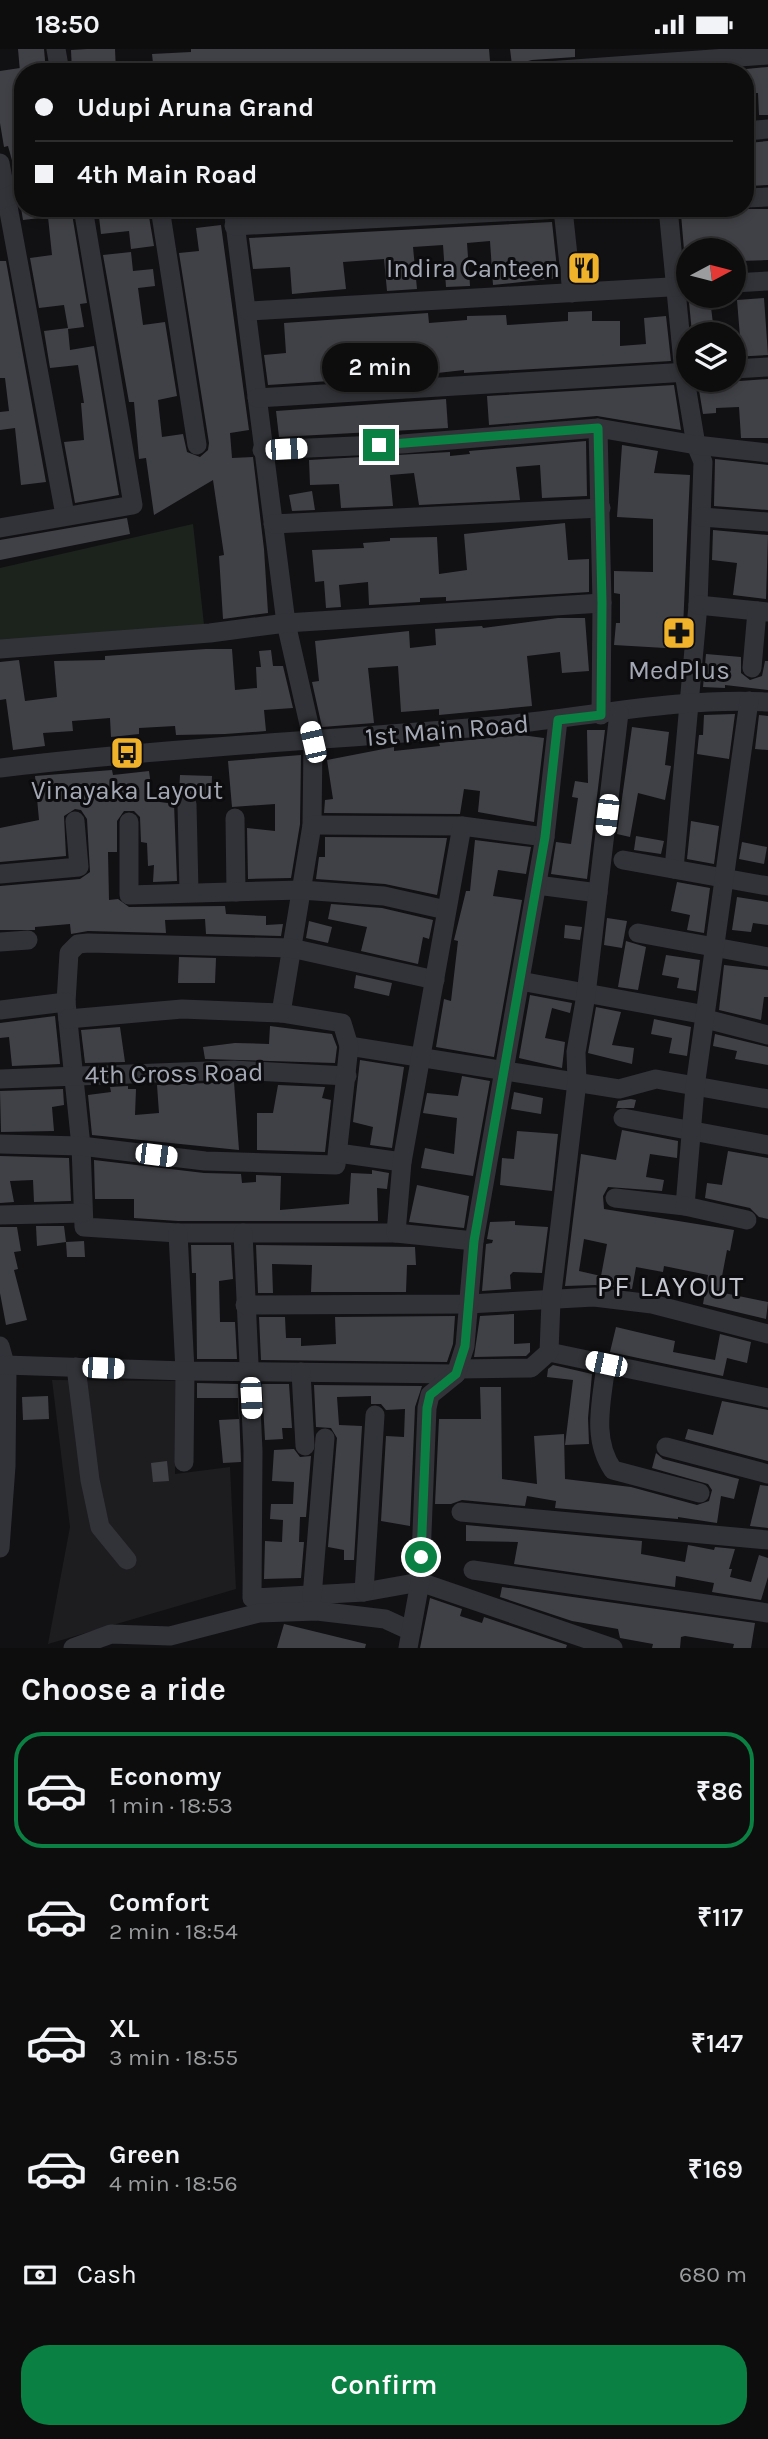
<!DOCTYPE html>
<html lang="en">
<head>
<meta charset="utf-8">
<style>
	body { margin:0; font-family:Karla,sans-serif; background:#1b1b1c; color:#f1f3f6; height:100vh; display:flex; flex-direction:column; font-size:26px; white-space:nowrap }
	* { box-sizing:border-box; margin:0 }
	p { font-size:23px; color:#9a9c9e }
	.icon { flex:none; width:38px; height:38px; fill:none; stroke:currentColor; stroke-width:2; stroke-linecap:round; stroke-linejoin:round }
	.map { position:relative; height:1599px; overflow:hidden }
	.sheet { display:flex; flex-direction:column; background:#0d0d0e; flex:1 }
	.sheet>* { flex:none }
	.guide { position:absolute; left:14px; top:14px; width:740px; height:154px; border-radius:28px; box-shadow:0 4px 10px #0003,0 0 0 2px #2d2d2e; display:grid; align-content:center; height:154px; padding:0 21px; background:#0d0d0e }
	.needle { width:46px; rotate:83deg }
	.tools { position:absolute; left:676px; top:189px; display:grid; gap:14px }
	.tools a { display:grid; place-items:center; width:70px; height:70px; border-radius:50%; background:#0d0d0e; box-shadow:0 4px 10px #0003,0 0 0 2px #2d2d2e; font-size:35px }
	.end { position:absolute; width:32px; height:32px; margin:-16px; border:9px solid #0b8043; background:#fff; box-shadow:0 0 0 4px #fff }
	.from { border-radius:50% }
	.bubble { position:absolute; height:49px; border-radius:24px; background:#0d0d0e; box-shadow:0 4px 10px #0003,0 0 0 2px #2d2d2e; font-size:23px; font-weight:600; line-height:49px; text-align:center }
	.car { position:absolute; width:21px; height:42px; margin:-21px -10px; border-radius:9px; box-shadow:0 0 5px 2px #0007; background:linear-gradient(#fff 24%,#345 0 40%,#fff 0 76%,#345 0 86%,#fff 0) }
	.guide b { display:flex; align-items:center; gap:24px; height:66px; font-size:26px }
	.guide b+b { border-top:2px solid #2d2d2e }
	.guide i { width:18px; height:18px; background:#f1f3f6 }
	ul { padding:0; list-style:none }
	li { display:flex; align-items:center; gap:21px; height:116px; margin:0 14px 10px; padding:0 7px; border:4px solid transparent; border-radius:28px }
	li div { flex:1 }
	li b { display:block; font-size:26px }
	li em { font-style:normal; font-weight:600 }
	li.active { border-color:#0b8043 }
	li>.icon { width:63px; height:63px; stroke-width:1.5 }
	h2 { padding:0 21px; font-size:32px; line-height:84px }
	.pay { display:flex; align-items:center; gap:18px; height:77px; padding:0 21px; font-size:26px }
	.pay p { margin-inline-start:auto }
	.button { display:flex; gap:14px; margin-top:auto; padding:14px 21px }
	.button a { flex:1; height:80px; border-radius:28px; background:#0b8043; color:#fff; font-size:28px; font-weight:600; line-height:80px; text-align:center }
	.status { display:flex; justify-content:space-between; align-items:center; height:49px; padding:0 35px; background:#0d0d0e; direction:ltr }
	.status svg { height:19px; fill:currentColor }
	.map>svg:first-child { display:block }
	.built { fill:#1d1d20 }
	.green { fill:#1c231d }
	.building { fill:#404146; fill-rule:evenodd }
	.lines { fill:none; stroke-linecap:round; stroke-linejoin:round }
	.minor { stroke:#323338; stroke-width:19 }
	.route { stroke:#0b8043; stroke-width:9 }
	.labels { text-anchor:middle; stroke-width:6; stroke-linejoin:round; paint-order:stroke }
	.poi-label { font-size:26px; fill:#a3a8b4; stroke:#0c0c0e }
	.street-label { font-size:26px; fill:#a3a8b4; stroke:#0c0c0e }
	.neighbourhood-label { font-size:28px; letter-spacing:2px; fill:#c4c7d0; stroke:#0c0c0e }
</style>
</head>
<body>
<div class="status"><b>18:50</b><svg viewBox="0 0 49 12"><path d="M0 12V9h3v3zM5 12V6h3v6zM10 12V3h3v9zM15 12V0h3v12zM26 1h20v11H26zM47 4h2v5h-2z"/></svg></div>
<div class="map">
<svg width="768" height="1599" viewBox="0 0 768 1599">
	<rect width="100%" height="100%" fill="#111113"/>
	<path class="built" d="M52,1331L176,1332L175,1425L230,1418L236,1540L48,1595L70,1478Z"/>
	<path class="green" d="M193,475L204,576L0,593V519Z"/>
	<g class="building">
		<path d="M18,0H44L46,23H20Z"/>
		<path d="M87,0H115L116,23H72L71,1Z"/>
		<path d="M191,0H489L490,12L471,14V18L436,21L154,23L152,5L191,3Z"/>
		<path d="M510,0H575V8L532,11L512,16Z"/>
		<path d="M768,18V66H759L758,44H746V20Z"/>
		<path d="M20,19L23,39V113L13,115L8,97L4,98L0,74V22Z"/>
		<path d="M768,92V136L748,137V94Z"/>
		<path d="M21,159H71L87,254L80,255L84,278L68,280L70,301L94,297L119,446L75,454L64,393L84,391L81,354H84L78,316L50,319L44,282L68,279L64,256L39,259L30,209L52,206L48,168L23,171Z"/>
		<path d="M738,160H768V211L738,212V201H684L681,165Z"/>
		<path d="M148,162L154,197L131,200L129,182L101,185L99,168Z"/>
		<path d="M552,173L558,229L493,236L490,192L467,194L470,237L446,238L443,196L413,198L417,240L387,242L384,210L343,213L346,240L292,245L290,218L253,220L249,189Z"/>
		<path d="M221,176L249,381L230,384L232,409L253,408L264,500L268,564L223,570L219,507L224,506L213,431L154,466L146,409L139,410L134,353H129L103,206L131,203L133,222L153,220L155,237L138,239L143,276L165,273L177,347L158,351L162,388L183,385L187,403L200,408L208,401L209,394L179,204L199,202L196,179Z"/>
		<path d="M591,210L593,225L582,226L581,211Z"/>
		<path d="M0,212H6L46,433L21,436L15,379L0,381V363L9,362L5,329H0Z"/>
		<path d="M764,249L768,306L733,308V289L740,288L737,251Z"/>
		<path d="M710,251L714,282L692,284L689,253Z"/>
		<path d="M592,262V272H620V297L646,295L644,269L666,267L671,312L464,324V321L402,328L399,297L343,301L345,331L268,336L264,306L286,304L284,274L428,264L429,274L467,271V267L506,266L507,276L568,272V263Z"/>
		<path d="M768,330V389H741L739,358L716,359V364L703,365L698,335Z"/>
		<path d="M674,336L681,381L597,367L489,376L487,347Z"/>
		<path d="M446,350L448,379L279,388L276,362Z"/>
		<path d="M586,392L587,447L542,449L540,416L516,418L520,451L419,456L414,424L390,426L393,457L341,459L339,435L310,436L309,411L450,403V407L470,405L469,402Z"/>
		<path d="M622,396L658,402L654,424L690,426L682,600L614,596L616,574H620V545L614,544V522L653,523V470L617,468Z"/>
		<path d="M715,410L768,416V461L714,457Z"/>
		<path d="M312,442L315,461L292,462L289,446Z"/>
		<path d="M127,469L130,485L0,511V491Z"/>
		<path d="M565,474L568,511L589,510V543L446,552V548L420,549V553L369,556L368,533L339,536L341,558L326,559L324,532L315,533L312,501L364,499L363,494L390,492V489L437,488L439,525L467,521L464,485Z"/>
		<path d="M713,481L768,486L766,550L733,546L737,514L712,511Z"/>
		<path d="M558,569H585L589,622L562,624L560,603L527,607L532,657L439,666V660L401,663L398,617L368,619L374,674L322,678L312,633L319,632L315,592L409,582L410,599L436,596L435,580L482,577L483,579Z"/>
		<path d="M206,600H232L235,641L257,639L256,618H261L259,602L271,601L273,617H283L293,659L264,661L266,682L225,685L176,686L175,677L139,679V685L111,688L110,669L72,672L73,682L43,684L45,697L13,701L6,650L0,651V613L19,611L25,652L57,648L54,612L105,611V607Z"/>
		<path d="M706,605L741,608V624L750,631L762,627L765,612H768V641L725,636V639L703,638Z"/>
		<path d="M735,665L729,710L697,705L699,686H703L704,666Z"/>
		<path d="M759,666L768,667V701L755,700Z"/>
		<path d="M632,678L669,683L665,716L671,717L665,751L638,744L630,788L617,785Z"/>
		<path d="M587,681H605L587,830L551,825L556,793L571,795L578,749L572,748L575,732L588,734Z"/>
		<path d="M521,686L544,689L534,773L478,763L480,742L464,740L460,765L324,764L325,751L333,750L327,711L394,698V702L440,697L439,694Z"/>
		<path d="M301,706L300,775L291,829L248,830L247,779L275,782V755L232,758L228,712Z"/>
		<path d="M112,721L113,726L149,722L153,752L174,755L177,832L153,833L154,816L148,817L147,794L141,793L140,768L134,762H124L117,772V803H108L109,851L118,850L129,858L225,857L226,865L266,867V876L283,875L281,887L206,885L205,870L165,871L166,884L88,882L71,885L70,875L35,878V881H0V837L80,830L90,823L87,770L81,761L75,760L64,767L66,807L0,813V779L39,771L35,727Z"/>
		<path d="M180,726L212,727L211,749H198L187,743L179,746Z"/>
		<path d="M691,772L719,777L714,815L687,810Z"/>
		<path d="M636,787L664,792L661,805L634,801Z"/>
		<path d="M325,788L447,789L437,846L385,835L316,830L319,808H325Z"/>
		<path d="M475,791L531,798L526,825L498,821L493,847L522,851L494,1008L436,998L444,950L451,952L458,892L454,891L466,842H470Z"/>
		<path d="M742,793L767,798L764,815L739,810Z"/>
		<path d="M677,833L710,839L704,884L687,881L690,866L671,862Z"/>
		<path d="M737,848L768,853V876L753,874L751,883L732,881Z"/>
		<path d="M331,855L382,859L433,871L429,890L423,888L418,915L361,902L367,878L328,870Z"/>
		<path d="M607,869L627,872L622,899L604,896Z"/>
		<path d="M309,872L332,878L328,894L306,889Z"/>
		<path d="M565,876L582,878L580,891L564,889Z"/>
		<path d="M626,892L646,898L638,941L618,938Z"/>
		<path d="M666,906L700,911L696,942L677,939L679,929L662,926Z"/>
		<path d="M179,908L216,909L215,934H178Z"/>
		<path d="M724,916L768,921V948H764L761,971L719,961Z"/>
		<path d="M356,926L392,934L389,947L354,939Z"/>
		<path d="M530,946L572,954L570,964L552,959L545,989L565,993L562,1019L519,1009Z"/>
		<path d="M596,958L621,963L612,996L634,999L632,1015L588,1004Z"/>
		<path d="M55,967L60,1015L12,1017L9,988L0,989V974Z"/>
		<path d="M654,970L691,978L687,1007L669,1004L672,989L651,985Z"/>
		<path d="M270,977L332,985L337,998L335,1014L205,1010L203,998L235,994L269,995Z"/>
		<path d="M120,978L125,1013L85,1014L81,981Z"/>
		<path d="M715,985L768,998V1016L735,1010L737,1002L713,997Z"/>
		<path d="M360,1011L404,1018L392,1099L370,1096L373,1078L353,1073Z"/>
		<path d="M462,1027L490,1032L473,1127L421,1119L425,1099L454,1105L457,1069L423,1064L427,1044L458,1047Z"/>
		<path d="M234,1033L239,1101L92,1086L88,1046L111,1043L110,1038L128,1037V1040H136L135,1066L159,1064L157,1036Z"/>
		<path d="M278,1036L325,1038L322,1049L331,1051L325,1103L257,1101V1064H273Z"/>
		<path d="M63,1040L64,1056L52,1058L54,1082L1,1083L0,1042Z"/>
		<path d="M514,1043L543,1049L541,1065L511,1060Z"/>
		<path d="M631,1050L636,1051L634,1059H616L618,1052Z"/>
		<path d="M622,1081L678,1092L677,1109L650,1105L646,1128L664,1131L662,1142L608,1138L603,1147L604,1160L734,1181L730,1202L727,1201L719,1243L768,1253L766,1270L703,1255L708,1226L664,1217L663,1223L636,1218L632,1240L595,1236L565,1237L581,1105L616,1111ZM584,1190L607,1195L601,1227L579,1222Z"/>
		<path d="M517,1082L558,1085L552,1142L500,1136L502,1109L514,1110Z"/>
		<path d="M728,1102L768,1109V1170L759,1168L750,1159L705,1149L707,1134L722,1136Z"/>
		<path d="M0,1107L69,1109L71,1152L34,1153L33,1131L10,1132L14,1153L0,1154Z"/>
		<path d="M94,1111L204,1124L241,1125L242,1134L256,1133V1126L281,1127L280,1161L349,1155L351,1124L372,1125V1121L389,1124L387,1140L377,1139L378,1172H178L134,1169V1150H95Z"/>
		<path d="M417,1136L469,1147L464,1179L409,1173Z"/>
		<path d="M515,1172V1176L548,1178L542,1224L513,1223L510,1226L511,1240L482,1242L486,1195L492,1194L493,1191L487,1190L490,1173Z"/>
		<path d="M36,1177H64L66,1193L37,1197Z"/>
		<path d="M0,1178H17L21,1202L14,1203L18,1220L14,1221L27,1271L6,1276L0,1244Z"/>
		<path d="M84,1192L85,1208H67L66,1193Z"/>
		<path d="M191,1196H231L233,1230L219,1232L220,1273H235L237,1310H197L196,1224H192Z"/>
		<path d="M256,1196L415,1198L416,1216H407L406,1243H311L312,1216L272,1215L273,1244H258Z"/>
		<path d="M514,1265V1295L530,1294V1303L526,1307L474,1308L480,1267Z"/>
		<path d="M455,1267L453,1295L447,1313L261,1311L259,1268H285L286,1289H301V1297L336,1295L335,1268Z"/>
		<path d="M616,1278L675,1292L673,1303L715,1311L720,1285L751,1293L747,1314L727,1309L723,1327L610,1303Z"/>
		<path d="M553,1316L592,1325L588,1369L589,1395L565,1396L573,1331L547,1328L548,1320Z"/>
		<path d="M197,1334L238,1335L241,1413L223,1414L219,1371L239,1370L238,1349H197Z"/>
		<path d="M262,1335H289L292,1379H282L283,1390L265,1391Z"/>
		<path d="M314,1336L422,1337L415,1358L410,1477L381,1472L386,1387L404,1388L405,1360L386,1361L381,1355H371V1347L337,1348L339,1376L362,1377L354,1511H344V1501L328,1498L337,1389L331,1379L316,1378Z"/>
		<path d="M480,1338H501L502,1430L537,1435L534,1387L564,1385L565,1430L631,1438L697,1456L709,1452L712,1441L708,1435L652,1419L656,1404L663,1410L739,1430L734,1450L721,1447L717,1474L678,1468V1470L555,1459L556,1452L527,1447L525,1457L462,1451L451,1455H435L439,1370H481Z"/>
		<path d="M48,1347L49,1370L23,1371L22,1348Z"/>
		<path d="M722,1352L768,1361V1412L685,1390L688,1380L713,1386Z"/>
		<path d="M294,1400L300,1408L311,1407L306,1468H300L299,1493H304L301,1529L264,1530L265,1492L282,1493L283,1471L270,1470L271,1455H293L294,1433L272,1432L274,1401Z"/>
		<path d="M167,1412L169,1432L153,1433L151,1414Z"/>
		<path d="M760,1436L768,1437V1479L750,1477Z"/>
		<path d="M466,1476L642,1492L641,1505L685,1513L688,1496L714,1501L715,1498L735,1500L729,1520H732L730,1528L751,1533L759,1506L768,1509V1528L761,1551L712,1543L714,1534L676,1527L675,1538L514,1515L518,1493L466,1492Z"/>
		<path d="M502,1538L755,1574L751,1599H733L734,1595L685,1587L681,1588L680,1599H652L653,1595L620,1589L618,1580L572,1572L500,1548Z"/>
		<path d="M430,1549L462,1560L460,1567L482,1574L484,1568L567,1596L566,1599H420Z"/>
		<path d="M284,1575L366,1595L365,1599H277Z"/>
	</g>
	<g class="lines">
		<g class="minor">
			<path d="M56,0L60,23"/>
			<path d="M533,23L768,6"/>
			<path d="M746,82L768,80"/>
			<path d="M0,114L65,466"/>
			<path d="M746,149L768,148"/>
			<path d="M0,151L23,141"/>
			<path d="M160,159L197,396"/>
			<path d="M233,159L286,574L313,693L312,776L281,964"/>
			<path d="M668,159L684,324L696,396L703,413L698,556L674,820"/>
			<path d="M563,160L572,244"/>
			<path d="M234,177L579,159"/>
			<path d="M733,234L768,232"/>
			<path d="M248,262L687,237"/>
			<path d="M733,320L768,318"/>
			<path d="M257,349L688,323"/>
			<path d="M598,379L602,554L601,666"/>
			<path d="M262,401L402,395L598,379L696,396L768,404"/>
			<path d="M702,468L768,473"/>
			<path d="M273,475L601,459"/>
			<path d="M0,479L133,456L83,159"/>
			<path d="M698,556L768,563"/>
			<path d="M0,600L210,584L286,574L602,554"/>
			<path d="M752,619L757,562"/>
			<path d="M0,719C164,699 328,691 493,677C584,669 676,648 768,653"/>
			<path d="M187,755L189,843"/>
			<path d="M235,769L236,843"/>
			<path d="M129,773V846L301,841L384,847L446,861"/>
			<path d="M312,776L462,777L545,788"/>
			<path d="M623,811L768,837"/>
			<path d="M0,825L79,818L75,772"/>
			<path d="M537,836L598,844"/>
			<path d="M638,884L768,908"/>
			<path d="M0,893L28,891"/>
			<path d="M435,931L291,899L88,894L78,895L69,904L66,953L81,1097L84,1178L178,1184H396L474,1192"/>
			<path d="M520,932L706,966"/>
			<path d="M0,961L66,953"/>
			<path d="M706,970L768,986"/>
			<path d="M349,997L619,1040L656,1030L768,1050"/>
			<path d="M0,1030L234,1021L347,1027"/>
			<path d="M623,1069L768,1096"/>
			<path d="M0,1095L81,1097L205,1112L336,1116L349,997L342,974L281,964L182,960L68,970"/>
			<path d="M338,1104L402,1113"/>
			<path d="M615,1149L685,1157L695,1038L749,652"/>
			<path d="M685,1157L747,1171"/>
			<path d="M0,1166L83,1164"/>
			<path d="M178,1184L185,1322L184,1413"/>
			<path d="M243,1184L253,1402L252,1549L364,1543L420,1533L613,1599"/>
			<path d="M396,1184L402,1113L462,777"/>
			<path d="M245,1256L468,1255L594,1248L652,1255L768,1285"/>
			<path d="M0,1297L7,1322L6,1417L0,1499"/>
			<path d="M549,1303L768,1349"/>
			<path d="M606,1315C602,1352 591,1389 613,1421L700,1444"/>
			<path d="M5,1316L185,1322L456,1325"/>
			<path d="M76,1318L90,1431L100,1478L127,1511"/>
			<path d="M459,1320L531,1319L549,1303L551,1252L577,1033L576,1003L586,946L619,664"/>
			<path d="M301,1323L305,1397"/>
			<path d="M666,1398L768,1425"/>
			<path d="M461,1463L768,1491"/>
			<path d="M473,1521L768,1564"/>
			<path d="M364,1543L375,1366"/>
			<path d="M312,1548L325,1389"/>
			<path d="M73,1599L111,1585L170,1587L259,1564L317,1562L385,1570L411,1582"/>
			<path d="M408,1599L420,1533L427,1359L430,1346L456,1325L465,1297L474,1192L545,788L558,671"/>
		</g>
	</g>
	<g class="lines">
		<path class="route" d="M379,396L598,379L602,554L601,666L558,671L545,788L474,1192L465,1297L456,1325L430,1346L427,1359L421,1508"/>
	</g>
	<defs>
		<symbol id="restaurant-square" viewBox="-11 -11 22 22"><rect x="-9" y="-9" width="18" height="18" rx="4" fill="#f1b22b" stroke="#0c0c0e"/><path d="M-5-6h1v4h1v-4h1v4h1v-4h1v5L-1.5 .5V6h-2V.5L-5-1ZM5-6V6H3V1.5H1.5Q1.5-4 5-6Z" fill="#111"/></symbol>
		<symbol id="pharmacy-square" viewBox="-11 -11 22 22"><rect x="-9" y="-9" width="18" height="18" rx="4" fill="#f1b22b" stroke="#0c0c0e"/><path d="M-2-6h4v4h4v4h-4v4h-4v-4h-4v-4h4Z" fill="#111"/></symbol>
		<symbol id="bus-square" viewBox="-11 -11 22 22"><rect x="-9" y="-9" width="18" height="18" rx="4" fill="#f1b22b" stroke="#0c0c0e"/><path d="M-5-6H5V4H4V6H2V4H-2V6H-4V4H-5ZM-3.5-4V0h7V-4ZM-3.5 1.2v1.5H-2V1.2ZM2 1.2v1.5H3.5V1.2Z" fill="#111"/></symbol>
	</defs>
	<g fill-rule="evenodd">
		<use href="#restaurant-square" x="565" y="200" width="38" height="38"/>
		<use href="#pharmacy-square" x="660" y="565" width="38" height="38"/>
		<use href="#bus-square" x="108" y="685" width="38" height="38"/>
	</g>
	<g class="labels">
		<g class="poi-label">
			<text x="560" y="228" text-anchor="end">Indira Canteen</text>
			<text x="679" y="630">MedPlus</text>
			<text x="127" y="750">Vinayaka Layout</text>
		</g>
		<g class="street-label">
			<text transform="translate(447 681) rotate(-5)" y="9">1st Main Road</text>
			<text transform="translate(174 1024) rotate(-1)" y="9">4th Cross Road</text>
		</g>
		<g class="neighbourhood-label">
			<text x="671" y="1247">PF LAYOUT</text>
		</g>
	</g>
</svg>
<div class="tools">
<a><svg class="needle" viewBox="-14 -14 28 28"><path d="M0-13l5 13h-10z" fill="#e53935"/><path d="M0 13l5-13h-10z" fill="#9a9c9e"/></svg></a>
<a><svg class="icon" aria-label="layers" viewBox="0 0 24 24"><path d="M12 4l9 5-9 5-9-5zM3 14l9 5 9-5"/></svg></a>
</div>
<i class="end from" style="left:421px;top:1508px"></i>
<i class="end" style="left:379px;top:396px"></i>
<div class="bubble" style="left:322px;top:294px;width:116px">2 min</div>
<i class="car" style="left:286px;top:400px;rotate:87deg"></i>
<i class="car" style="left:313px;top:693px;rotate:347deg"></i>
<i class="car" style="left:607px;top:766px;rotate:187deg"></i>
<i class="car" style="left:156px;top:1106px;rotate:97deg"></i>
<i class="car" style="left:606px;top:1315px;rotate:282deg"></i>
<i class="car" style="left:103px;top:1319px;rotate:92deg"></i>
<i class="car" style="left:251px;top:1349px;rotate:177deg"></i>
<div class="guide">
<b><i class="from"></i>Udupi Aruna Grand</b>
<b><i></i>4th Main Road</b>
</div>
</div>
<section class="sheet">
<h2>Choose a ride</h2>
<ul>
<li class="active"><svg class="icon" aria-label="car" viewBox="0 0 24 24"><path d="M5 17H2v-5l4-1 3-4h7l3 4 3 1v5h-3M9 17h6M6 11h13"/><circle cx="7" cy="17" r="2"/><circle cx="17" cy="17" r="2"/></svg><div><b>Economy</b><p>1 min · 18:53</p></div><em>₹86</em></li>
<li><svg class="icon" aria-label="car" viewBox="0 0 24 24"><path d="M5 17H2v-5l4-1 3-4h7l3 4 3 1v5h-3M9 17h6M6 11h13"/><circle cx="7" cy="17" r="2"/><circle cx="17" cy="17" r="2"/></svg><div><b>Comfort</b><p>2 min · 18:54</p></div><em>₹117</em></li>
<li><svg class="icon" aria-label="car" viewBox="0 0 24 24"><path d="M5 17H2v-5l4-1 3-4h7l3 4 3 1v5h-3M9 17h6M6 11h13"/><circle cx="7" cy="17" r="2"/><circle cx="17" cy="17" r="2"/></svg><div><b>XL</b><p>3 min · 18:55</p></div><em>₹147</em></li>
<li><svg class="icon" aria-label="car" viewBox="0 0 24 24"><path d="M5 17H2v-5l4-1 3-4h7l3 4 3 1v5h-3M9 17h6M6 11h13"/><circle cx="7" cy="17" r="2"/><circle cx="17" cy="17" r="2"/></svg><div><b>Green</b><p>4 min · 18:56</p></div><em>₹169</em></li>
</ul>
<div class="pay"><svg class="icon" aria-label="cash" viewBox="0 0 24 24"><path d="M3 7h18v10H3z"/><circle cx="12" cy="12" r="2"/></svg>Cash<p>680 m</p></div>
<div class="button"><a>Confirm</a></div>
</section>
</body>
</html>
